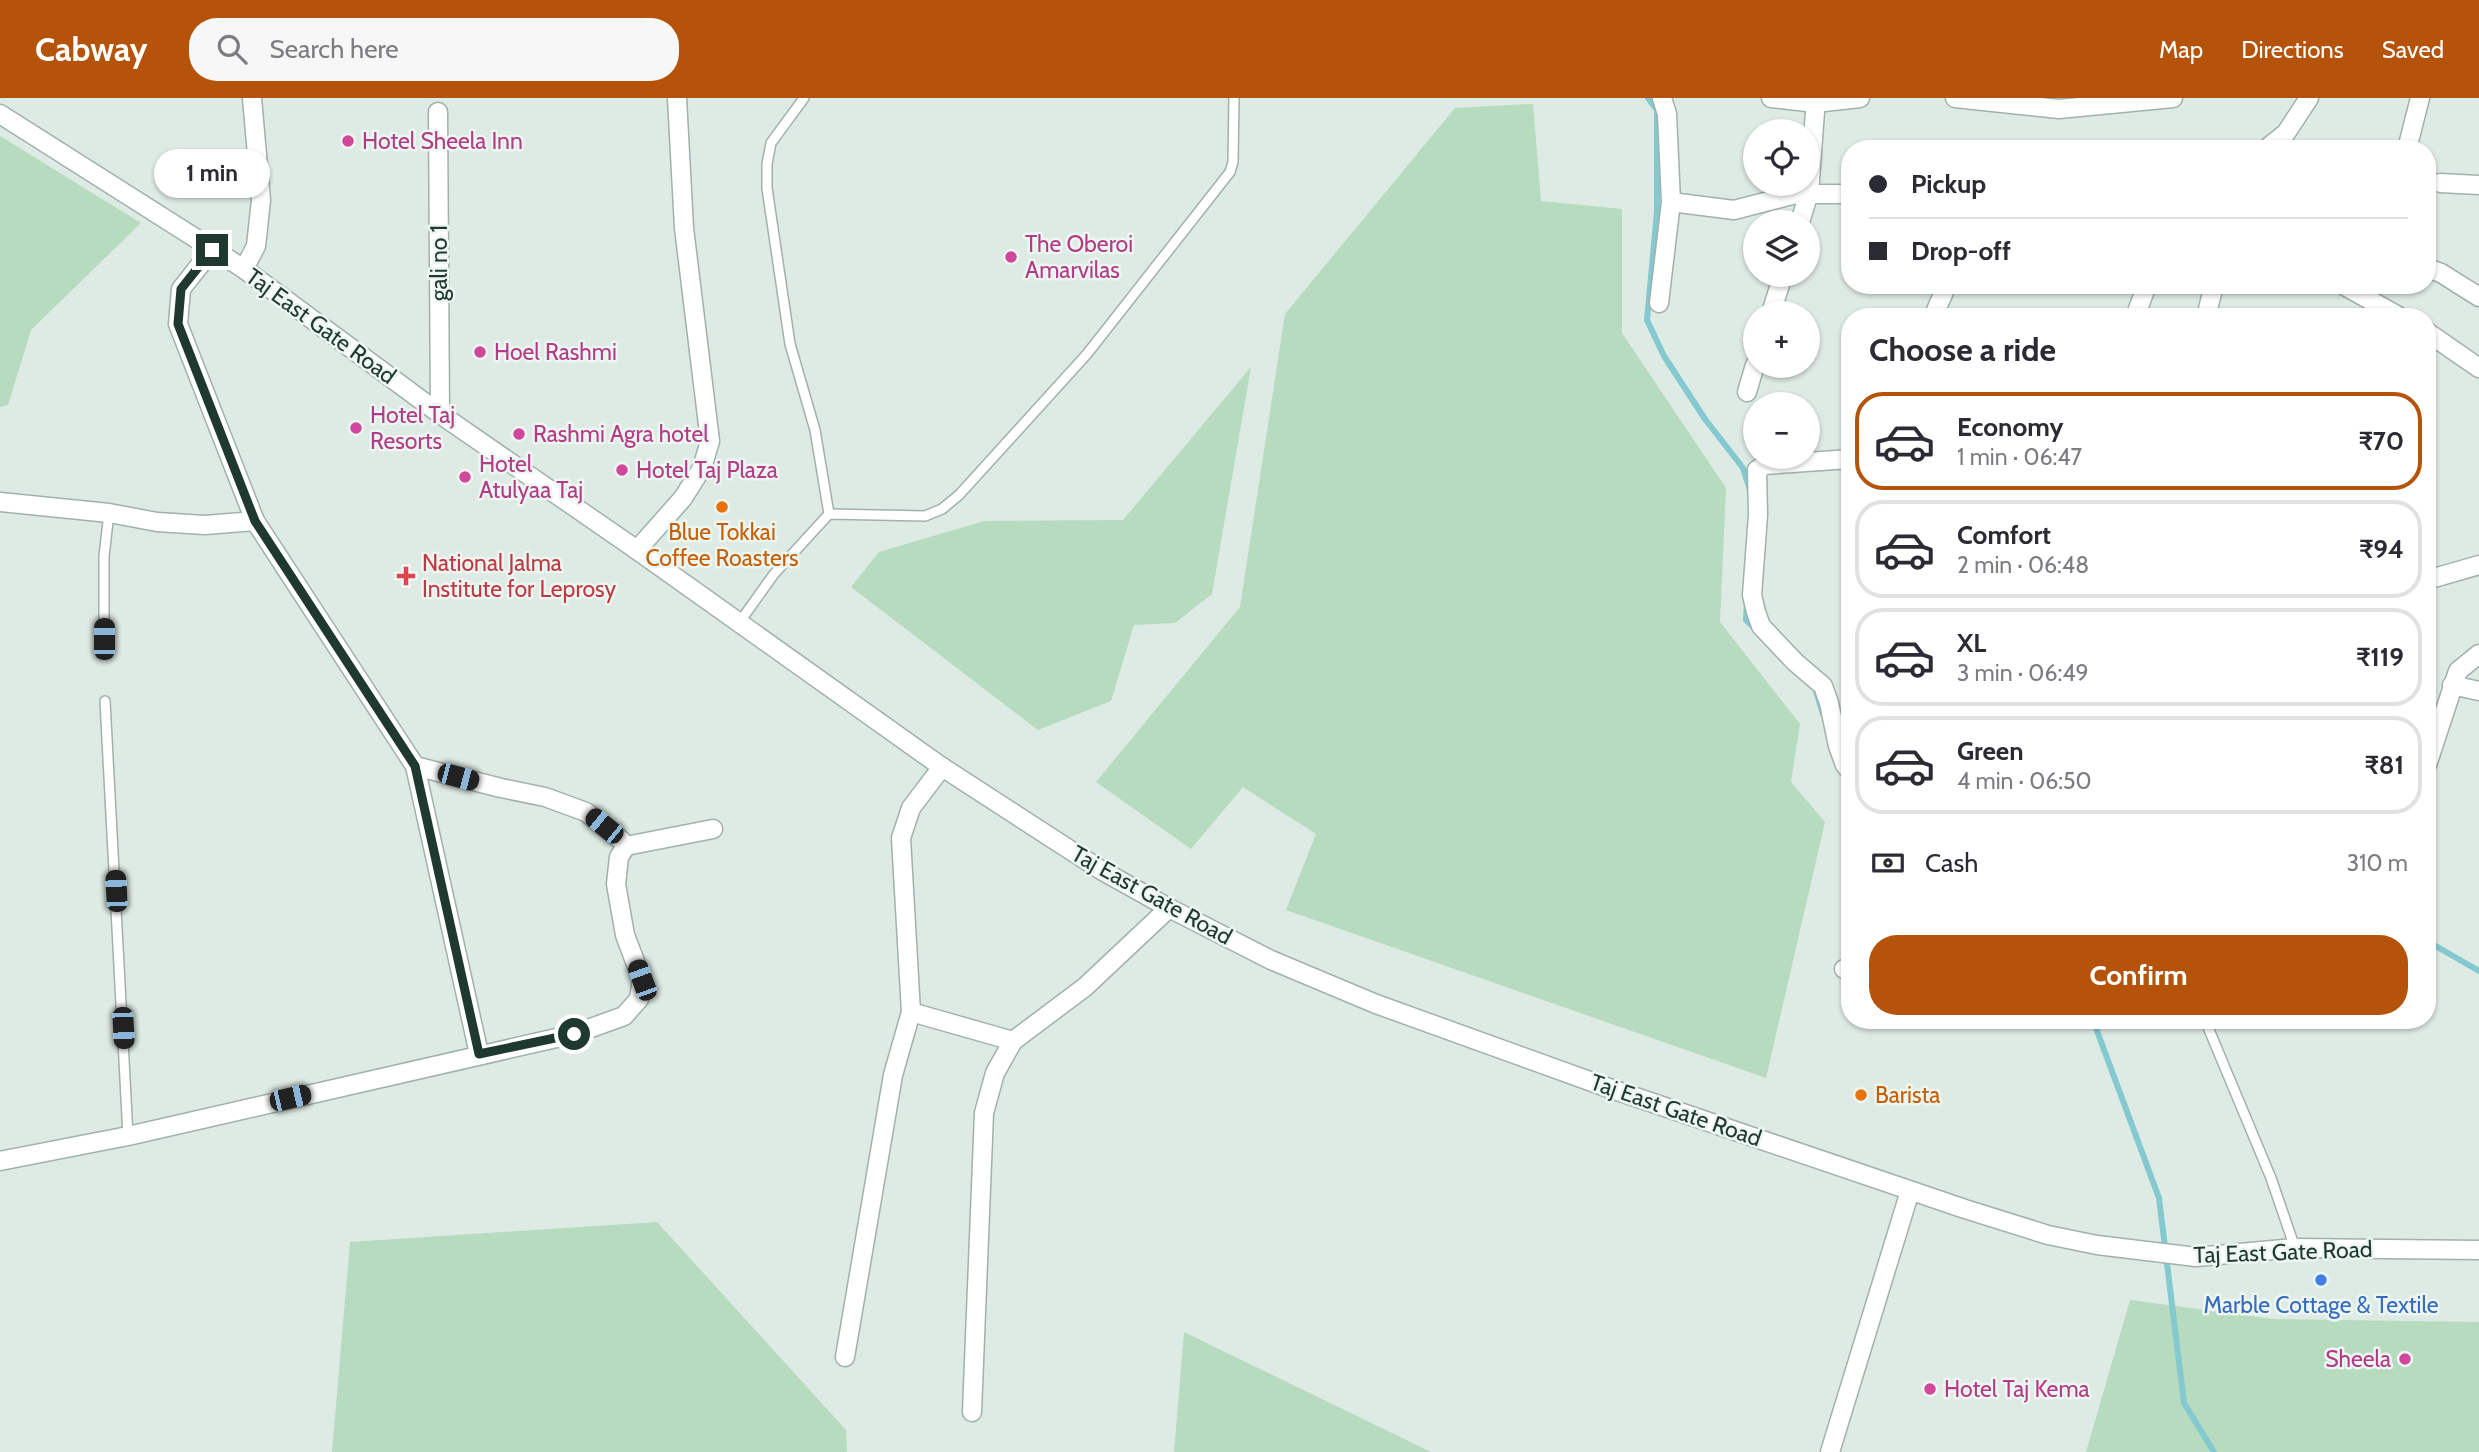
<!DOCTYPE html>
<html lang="en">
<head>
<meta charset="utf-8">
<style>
	body { margin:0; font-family:Cabin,sans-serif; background:#f7f7f7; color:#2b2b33; height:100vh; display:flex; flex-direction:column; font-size:26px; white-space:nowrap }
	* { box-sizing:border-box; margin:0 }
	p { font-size:23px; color:#7c7c81 }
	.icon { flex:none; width:38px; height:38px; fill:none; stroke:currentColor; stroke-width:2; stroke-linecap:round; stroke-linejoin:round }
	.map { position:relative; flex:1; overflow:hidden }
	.drawer { position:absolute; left:1841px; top:210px; width:595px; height:721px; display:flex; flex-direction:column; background:#fff; border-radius:28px; box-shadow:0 2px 5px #0004 }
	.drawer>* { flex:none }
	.guide { position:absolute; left:1841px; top:42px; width:595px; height:154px; border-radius:28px; box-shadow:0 2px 5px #0004; display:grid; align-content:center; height:154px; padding:0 28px; background:#fff }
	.fabs { position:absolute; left:1743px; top:21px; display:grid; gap:14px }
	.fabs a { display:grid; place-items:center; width:77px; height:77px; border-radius:50%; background:#fff; box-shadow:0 2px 5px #0004; font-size:35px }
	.end { position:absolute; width:32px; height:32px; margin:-16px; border:9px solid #1f3931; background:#fff; box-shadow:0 0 0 4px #fff }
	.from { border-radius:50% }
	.bubble { position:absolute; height:49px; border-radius:24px; background:#fff; box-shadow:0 2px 5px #0004; font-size:23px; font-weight:800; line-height:49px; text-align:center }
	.car { position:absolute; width:21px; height:42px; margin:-21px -10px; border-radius:9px; box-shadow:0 0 5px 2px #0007; background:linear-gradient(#222 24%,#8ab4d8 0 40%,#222 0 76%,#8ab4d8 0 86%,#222 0) }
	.guide b { display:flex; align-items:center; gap:24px; height:66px; font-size:26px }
	.guide b+b { border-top:2px solid #e1e1e2 }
	.guide i { width:18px; height:18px; background:#2b2b33 }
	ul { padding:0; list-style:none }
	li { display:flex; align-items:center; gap:21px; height:98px; margin:0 14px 10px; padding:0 14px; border:4px solid #e1e1e2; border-radius:28px }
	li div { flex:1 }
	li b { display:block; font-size:26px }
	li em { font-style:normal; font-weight:800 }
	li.selected { border-color:#b45309 }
	li>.icon { width:63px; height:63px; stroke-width:1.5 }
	h2 { padding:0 28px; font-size:32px; line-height:84px }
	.pay { display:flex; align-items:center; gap:18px; height:77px; padding:0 28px; font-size:26px }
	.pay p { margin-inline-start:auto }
	.action { display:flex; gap:14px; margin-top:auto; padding:14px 28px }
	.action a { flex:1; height:80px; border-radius:28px; background:#b45309; color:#fff; font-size:28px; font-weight:800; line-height:80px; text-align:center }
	header { display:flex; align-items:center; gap:42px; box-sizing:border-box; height:98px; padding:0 35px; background:#b45309; color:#fff }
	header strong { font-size:33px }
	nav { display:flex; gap:38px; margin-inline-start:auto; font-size:24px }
	.search { width:490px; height:63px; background:#f7f7f7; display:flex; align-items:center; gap:18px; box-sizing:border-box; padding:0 24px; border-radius:28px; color:#7c7c81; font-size:26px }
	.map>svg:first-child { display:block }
	.green { fill:#b6dbbe }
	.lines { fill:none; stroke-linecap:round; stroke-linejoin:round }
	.stream { stroke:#84c9d0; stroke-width:6 }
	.lane-casing { stroke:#a1b1ab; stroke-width:12 }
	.street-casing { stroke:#a1b1ab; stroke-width:21 }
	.lane { stroke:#fff; stroke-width:9 }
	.street { stroke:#fff; stroke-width:18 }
	.route { stroke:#1f3931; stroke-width:9 }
	.hotel-dot { fill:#d1479c; stroke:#eef6f2; stroke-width:2.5 }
	.food-dot { fill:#e8710a; stroke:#eef6f2; stroke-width:2.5 }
	.health-dot { fill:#e0444e; stroke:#eef6f2; stroke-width:2.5 }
	.shop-dot { fill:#3f7fe0; stroke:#eef6f2; stroke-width:2.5 }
	.labels { text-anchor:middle; stroke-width:5; stroke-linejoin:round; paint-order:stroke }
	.hotel-label { font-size:23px; fill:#b23c85; stroke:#eef6f2; text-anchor:start }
	.street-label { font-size:23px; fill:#1f3931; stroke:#eef6f2 }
	.food-label { font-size:23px; fill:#c56008; stroke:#eef6f2 }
	.health-label { font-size:23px; fill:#be3a42; stroke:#eef6f2; text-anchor:start }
	.shop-label { font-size:23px; fill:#366cbe; stroke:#eef6f2 }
</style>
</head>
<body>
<header>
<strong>Cabway</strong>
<div class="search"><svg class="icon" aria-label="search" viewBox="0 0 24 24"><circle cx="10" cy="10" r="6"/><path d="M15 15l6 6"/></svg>Search here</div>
<nav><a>Map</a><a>Directions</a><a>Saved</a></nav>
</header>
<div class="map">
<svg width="2479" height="1354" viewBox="0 0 2479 1354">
	<rect width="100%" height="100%" fill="#deeae4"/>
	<g class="green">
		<path d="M1533,6L1541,103L1622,111V235L1726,390L1720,524L1800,626L1791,684L1825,724L1766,980L1286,812L1316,736L1243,689L1191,751L1096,684L1240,509L1285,216L1455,10Z"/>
		<path d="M0,38L141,125L31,232L8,307L0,309Z"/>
		<path d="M1251,269L1212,496L1175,525L1134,527L1111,603L1038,632L851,489L879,454L984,423L1123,422Z"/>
		<path d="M657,1124L846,1332L847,1354H332L350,1144Z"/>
		<path d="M2130,1202L2273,1221L2479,1224V1354H2086Z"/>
		<path d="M1184,1234L1431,1354H1174Z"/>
	</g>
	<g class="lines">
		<g class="stream">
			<path d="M1648,0L1657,12V114L1647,222L1664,258L1705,321L1743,370L1751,395"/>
			<path d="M1747,503L1746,522L1757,533"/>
			<path d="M1816,593L1823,616"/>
			<path d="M2427,843L2479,873"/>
			<path d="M2093,922L2159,1100L2184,1305L2214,1354"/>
		</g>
		<defs>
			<g id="lane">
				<path d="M804,0L771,45L767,66V90L790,246L815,332L829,416"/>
				<path d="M739,525L774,476L829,416L925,418L942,411L959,397L1087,256L1230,74L1233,64L1234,0"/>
				<path d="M104,541V458L109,415"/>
				<path d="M105,603L128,1038"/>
				<path d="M2205,922L2271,1080L2295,1150"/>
			</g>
			<g id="street">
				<path d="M1771,0L1815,5L1860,0"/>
				<path d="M1955,0L2059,11L2173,0"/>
				<path d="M438,14L440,316"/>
				<path d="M0,16L244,171L440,316L637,452L942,669L1101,772L1169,810L1271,862L1376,906L1606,989L1965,1111L2048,1137L2097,1147L2196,1159L2295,1150L2479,1152"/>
				<path d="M2266,51L2286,35L2309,0"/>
				<path d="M2407,51L2420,0"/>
				<path d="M2440,85L2479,87"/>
				<path d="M1671,104L1734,112L1796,96H1850"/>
				<path d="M1800,124L1809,95L1816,0"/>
				<path d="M212,152L181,191L178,226L255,423L415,668L479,956"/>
				<path d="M2427,170L2441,175L2479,199"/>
				<path d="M244,171L256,148L261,102L252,0"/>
				<path d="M2343,187L2400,219"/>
				<path d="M1659,205L1671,104L1667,16L1662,0"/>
				<path d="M1771,215L1783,177"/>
				<path d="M1933,219L1947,187"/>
				<path d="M2135,219L2147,187"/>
				<path d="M2206,219L2214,187"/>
				<path d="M2427,234L2479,270"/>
				<path d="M1747,294L1755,267"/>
				<path d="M1850,361L1765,367L1757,372L1758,417L1752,497L1756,514L1761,528L1795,564L1823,588L1829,605L1838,648L1845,667L1850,673"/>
				<path d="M0,404L109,415L157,424L205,427L255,423"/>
				<path d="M637,452L683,400L702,370L710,343L684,130L677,0"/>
				<path d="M2427,482L2479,467"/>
				<path d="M2452,587L2479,593"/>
				<path d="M2427,667L2458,573L2479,556"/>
				<path d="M415,668L501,690L545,699L586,714L621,742L626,748L713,731"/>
				<path d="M1844,871H1850"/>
				<path d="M911,914L1013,943"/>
				<path d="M0,1063L128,1038L574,936L624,918L639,901L642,882L625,837L616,786L619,759L626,748"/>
				<path d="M845,1259L893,977L911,914L901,740L911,710L942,669"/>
				<path d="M972,1314L984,1015L995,975L1013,943L1085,889L1169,810"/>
				<path d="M1830,1354L1910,1093"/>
			</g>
		</defs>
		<use href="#lane" class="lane-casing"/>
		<use href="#street" class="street-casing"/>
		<use href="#lane" class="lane"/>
		<use href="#street" class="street"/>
	</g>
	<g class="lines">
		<path class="route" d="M212,152L181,191L178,226L255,423L415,668L479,956L574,936"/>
	</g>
	<g class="hotel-dot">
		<circle cx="348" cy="43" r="7"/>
		<circle cx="1011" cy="159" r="7"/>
		<circle cx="480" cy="254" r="7"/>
		<circle cx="356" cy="330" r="7"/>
		<circle cx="519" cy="336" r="7"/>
		<circle cx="622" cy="372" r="7"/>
		<circle cx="465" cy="379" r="7"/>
		<circle cx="2405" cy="1261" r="7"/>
		<circle cx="1930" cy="1291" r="7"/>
	</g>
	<g class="food-dot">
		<circle cx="722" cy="409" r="7"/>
		<circle cx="1861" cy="997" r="7"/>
	</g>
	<path class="health-dot" d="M402.5 467.5h7v7h7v7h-7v7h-7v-7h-7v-7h7z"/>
	<circle class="shop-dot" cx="2321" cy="1182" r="7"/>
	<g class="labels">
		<g class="hotel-label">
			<text x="362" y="51">Hotel Sheela Inn</text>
			<text x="1025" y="154">The Oberoi<tspan x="1025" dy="26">Amarvilas</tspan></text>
			<text x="494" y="262">Hoel Rashmi</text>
			<text x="370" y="325">Hotel Taj<tspan x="370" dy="26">Resorts</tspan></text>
			<text x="533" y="344">Rashmi Agra hotel</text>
			<text x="479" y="374">Hotel<tspan x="479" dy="26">Atulyaa Taj</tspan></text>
			<text x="636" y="380">Hotel Taj Plaza</text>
			<text x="2391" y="1269" text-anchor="end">Sheela</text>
			<text x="1944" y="1299">Hotel Taj Kema</text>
		</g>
		<g class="street-label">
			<text transform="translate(439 165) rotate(-90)" y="8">gali no 1</text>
			<text transform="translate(321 228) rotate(36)" y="8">Taj East Gate Road</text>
			<text transform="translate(1152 797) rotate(29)" y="8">Taj East Gate Road</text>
			<text transform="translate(1676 1012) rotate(19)" y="8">Taj East Gate Road</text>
			<text transform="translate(2283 1154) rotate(-2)" y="8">Taj East Gate Road</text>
		</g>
		<g class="food-label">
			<text x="722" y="442">Blue Tokkai<tspan x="722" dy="26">Coffee Roasters</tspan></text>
			<text x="1875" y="1005" text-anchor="start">Barista</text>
		</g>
		<g class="health-label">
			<text x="422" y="473">National Jalma<tspan x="422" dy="26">Institute for Leprosy</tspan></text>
		</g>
		<g class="shop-label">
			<text x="2321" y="1215">Marble Cottage &amp; Textile</text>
		</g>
	</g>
</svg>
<div class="fabs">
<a><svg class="icon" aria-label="locate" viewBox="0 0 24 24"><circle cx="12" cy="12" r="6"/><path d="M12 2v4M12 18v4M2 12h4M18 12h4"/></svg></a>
<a><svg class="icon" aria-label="layers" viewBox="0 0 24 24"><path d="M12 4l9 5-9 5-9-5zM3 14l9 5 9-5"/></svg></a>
<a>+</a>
<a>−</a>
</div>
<i class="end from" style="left:574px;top:936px"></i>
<i class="end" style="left:212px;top:152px"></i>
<div class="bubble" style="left:154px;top:51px;width:116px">1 min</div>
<i class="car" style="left:104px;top:541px;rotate:0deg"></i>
<i class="car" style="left:458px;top:679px;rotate:105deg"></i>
<i class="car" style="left:604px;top:728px;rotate:309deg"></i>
<i class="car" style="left:116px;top:793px;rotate:357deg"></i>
<i class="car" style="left:642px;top:882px;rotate:340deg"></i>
<i class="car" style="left:123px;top:930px;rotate:177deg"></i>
<i class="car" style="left:290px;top:1000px;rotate:77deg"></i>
<div class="guide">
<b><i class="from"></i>Pickup</b>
<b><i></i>Drop-off</b>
</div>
<section class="drawer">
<h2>Choose a ride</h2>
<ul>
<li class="selected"><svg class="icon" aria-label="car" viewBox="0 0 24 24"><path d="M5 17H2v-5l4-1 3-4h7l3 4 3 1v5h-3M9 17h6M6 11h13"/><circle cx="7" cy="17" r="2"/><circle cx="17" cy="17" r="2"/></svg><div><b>Economy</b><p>1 min · 06:47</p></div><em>₹70</em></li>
<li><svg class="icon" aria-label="car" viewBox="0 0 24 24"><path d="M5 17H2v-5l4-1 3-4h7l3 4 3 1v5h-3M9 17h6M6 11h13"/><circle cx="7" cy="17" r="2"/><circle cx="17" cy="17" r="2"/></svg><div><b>Comfort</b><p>2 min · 06:48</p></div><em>₹94</em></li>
<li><svg class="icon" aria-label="car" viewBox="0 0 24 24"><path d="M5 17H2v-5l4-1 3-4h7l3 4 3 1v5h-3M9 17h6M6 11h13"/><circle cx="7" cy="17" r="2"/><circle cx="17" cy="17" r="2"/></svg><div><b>XL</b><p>3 min · 06:49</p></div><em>₹119</em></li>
<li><svg class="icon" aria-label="car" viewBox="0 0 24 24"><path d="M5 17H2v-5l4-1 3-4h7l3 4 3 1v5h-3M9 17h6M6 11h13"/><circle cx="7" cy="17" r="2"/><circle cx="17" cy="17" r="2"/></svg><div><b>Green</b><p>4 min · 06:50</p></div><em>₹81</em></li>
</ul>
<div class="pay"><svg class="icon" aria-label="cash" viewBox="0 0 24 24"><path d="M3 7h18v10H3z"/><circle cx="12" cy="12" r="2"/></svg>Cash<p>310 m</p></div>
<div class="action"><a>Confirm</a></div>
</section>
</div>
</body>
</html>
